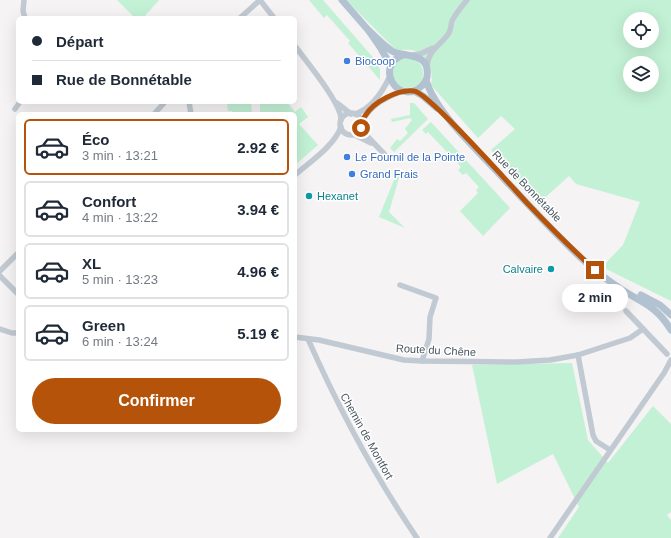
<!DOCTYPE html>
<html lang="fr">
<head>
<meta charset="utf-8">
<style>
	body { margin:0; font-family:Arial,sans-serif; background:#f6f6f7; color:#1f2937; height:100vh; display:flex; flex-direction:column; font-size:15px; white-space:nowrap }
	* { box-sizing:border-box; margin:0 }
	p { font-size:13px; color:#747a83 }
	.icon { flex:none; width:22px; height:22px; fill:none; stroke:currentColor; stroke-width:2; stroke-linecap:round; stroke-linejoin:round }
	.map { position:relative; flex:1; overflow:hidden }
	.sheet { position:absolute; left:16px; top:112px; width:281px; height:320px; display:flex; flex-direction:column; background:#fff; border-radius:6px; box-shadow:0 4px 16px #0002 }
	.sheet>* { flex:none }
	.hud { position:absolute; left:16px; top:16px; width:281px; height:88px; border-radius:6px; box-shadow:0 4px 16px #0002; display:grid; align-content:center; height:88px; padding:0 16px; background:#fff }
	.buttons { position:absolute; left:623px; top:12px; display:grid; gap:8px }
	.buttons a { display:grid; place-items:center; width:36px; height:36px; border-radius:50%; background:#fff; box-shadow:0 4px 16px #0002; font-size:20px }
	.end { position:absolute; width:18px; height:18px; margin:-9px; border:5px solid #b45309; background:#fff; box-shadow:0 0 0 2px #fff }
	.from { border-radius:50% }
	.bubble { position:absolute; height:28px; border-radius:14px; background:#fff; box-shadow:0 4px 16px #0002; font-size:13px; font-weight:700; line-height:28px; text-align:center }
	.hud b { display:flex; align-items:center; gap:14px; height:38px; font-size:15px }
	.hud b+b { border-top:1px solid #e0e1e3 }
	.hud i { width:10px; height:10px; background:#1f2937 }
	ul { padding:7px 0 0; list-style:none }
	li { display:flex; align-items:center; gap:12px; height:56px; margin:0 8px 6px; padding:0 8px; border:2px solid #e0e1e3; border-radius:6px }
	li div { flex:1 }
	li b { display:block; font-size:15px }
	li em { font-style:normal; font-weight:700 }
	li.selected { border-color:#b45309 }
	li>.icon { width:36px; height:36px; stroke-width:1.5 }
	.button { display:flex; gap:8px; margin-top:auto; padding:8px 16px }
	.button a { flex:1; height:46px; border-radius:24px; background:#b45309; color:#fff; font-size:16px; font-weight:700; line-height:46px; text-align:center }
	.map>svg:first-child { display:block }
	.green { fill:#c3f1d5; fill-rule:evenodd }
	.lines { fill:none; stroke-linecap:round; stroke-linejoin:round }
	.minor { stroke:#c1cad2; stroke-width:5.5 }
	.major { stroke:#b3c2d1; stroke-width:7 }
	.route { stroke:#b45309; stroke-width:5 }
	.shop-dot { fill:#3f7fe0; stroke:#fff; stroke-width:1.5 }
	.culture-dot { fill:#0f9aa8; stroke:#fff; stroke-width:1.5 }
	.labels { text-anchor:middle; stroke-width:3; stroke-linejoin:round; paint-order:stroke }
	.shop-label { font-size:11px; fill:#366cbe; stroke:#fff; text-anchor:start }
	.street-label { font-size:11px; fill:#4a5661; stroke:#fff }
	.culture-label { font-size:11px; fill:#0d838f; stroke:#fff; text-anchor:start }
</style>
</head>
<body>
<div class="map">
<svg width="671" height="538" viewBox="0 0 671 538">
	<rect width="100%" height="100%" fill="#f5f3f3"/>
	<g class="green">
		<path d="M117,0H159L143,18H135Z"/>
		<path d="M309,0H323L377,62L380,70V80L348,43L350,41L327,15L324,18Z"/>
		<path d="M346,0H671V301L602,267L623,245L640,202L576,184L569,176L539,203L491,150L515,129L501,116L478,138L431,85C434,70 428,53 411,50C405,49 400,51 395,49ZM630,19H652V41H630ZM630,63H652V85H630Z"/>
		<circle cx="408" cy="73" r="15"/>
		<path d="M231,102H251L252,114H232V111H228L227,103Z"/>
		<path d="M260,102H287L295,112L301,107L308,117L299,124L318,145L295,165V114H260Z"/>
		<path d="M410,103H414L428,119L394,152L390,148L397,139L400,141L408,133L405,129L412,120L410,118L392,122L391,119L410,115Z"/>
		<path d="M431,122L510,208L483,236L460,211L478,193L476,190L479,187L466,173L463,175L458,170L461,167L428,132L426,134L422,130Z"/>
		<path d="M398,170L402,175L399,178L389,212L405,228L379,217Z"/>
		<path d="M572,363L588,440L608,463L653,406L671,424V512L667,515L671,520V538H558L579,507L553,454L497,484L472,365Z"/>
	</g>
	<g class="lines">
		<g class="minor">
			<path d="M24,0L23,11L25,18"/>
			<path d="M240,18L260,0L274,18"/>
			<path d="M295,46C306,61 342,104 341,120"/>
			<path d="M412,55L420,54L433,48"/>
			<path d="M427,66C428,50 441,45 449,33C451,29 451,24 452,21C456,13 462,6 467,0"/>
			<path d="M189,102L191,114"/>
			<path d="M337,103L351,114"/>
			<path d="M15,109L20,102"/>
			<circle cx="351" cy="124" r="11"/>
			<path d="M154,114L165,102"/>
			<path d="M355,114C371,109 383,91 390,76"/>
			<path d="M362,122C369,106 386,97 403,91"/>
			<path d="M361,127L369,138L387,157"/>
			<path d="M353,134L371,143"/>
			<path d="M295,175C310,162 334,146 341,127"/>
			<path d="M0,271L18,253"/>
			<path d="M0,276L18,294"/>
			<path d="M400,285L436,298L430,317L429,339L422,361"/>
			<path d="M626,311L667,354"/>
			<path d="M0,329L12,333H18"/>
			<path d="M295,337L319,340L404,360L422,361L517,362L550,360L578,355L630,338L643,329"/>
			<path d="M308,339C339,409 374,475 417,538"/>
			<path d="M578,355L593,435L596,441L610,450"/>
			<path d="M550,538L664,373L671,360"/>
		</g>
		<g class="major">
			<path d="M342,0L369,31L380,47L391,66"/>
			<path d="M369,31C376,37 384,46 392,51C404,58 431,51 427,77C426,82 422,86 418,89C395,103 375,64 404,55"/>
			<path d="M426,80C436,114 480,152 504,179C533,209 564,245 596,271C603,276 610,282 618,287C641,303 655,304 671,330"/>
			<path d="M414,91L423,96L437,108"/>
			<path d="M641,295L660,305L671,315"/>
		</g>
	</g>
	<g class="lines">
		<path class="route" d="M361,128C362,124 362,120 365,116C373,102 398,89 414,91C429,93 512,187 528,204C550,227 572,249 595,270"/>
	</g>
	<g class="shop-dot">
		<circle cx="347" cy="61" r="4"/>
		<circle cx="347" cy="157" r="4"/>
		<circle cx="352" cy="174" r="4"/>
	</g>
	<g class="culture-dot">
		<circle cx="309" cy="196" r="4"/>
		<circle cx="551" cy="269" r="4"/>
	</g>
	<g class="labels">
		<g class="shop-label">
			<text x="355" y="65">Biocoop</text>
			<text x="355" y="161">Le Fournil de la Pointe</text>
			<text x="360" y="178">Grand Frais</text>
		</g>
		<g class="street-label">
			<text transform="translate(527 186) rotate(46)" y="4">Rue de Bonnétable</text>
			<text transform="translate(436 350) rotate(3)" y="4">Route du Chêne</text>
			<text transform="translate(367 436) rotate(61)" y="4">Chemin de Montfort</text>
		</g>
		<g class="culture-label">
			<text x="317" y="200">Hexanet</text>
			<text x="543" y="273" text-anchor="end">Calvaire</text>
		</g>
	</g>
</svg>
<div class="buttons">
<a><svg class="icon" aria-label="locate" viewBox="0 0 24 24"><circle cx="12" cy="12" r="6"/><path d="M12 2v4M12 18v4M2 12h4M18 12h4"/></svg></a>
<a><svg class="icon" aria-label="layers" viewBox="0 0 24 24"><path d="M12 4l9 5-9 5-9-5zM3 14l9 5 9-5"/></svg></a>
</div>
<i class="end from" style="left:361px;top:128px"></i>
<i class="end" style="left:595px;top:270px"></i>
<div class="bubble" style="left:562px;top:284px;width:66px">2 min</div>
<div class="hud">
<b><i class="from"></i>Départ</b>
<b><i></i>Rue de Bonnétable</b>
</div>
<section class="sheet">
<ul>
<li class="selected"><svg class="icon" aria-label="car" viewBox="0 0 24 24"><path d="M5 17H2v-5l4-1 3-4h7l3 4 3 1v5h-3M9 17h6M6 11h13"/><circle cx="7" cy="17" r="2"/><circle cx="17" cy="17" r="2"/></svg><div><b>Éco</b><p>3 min · 13:21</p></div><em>2.92 €</em></li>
<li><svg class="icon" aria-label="car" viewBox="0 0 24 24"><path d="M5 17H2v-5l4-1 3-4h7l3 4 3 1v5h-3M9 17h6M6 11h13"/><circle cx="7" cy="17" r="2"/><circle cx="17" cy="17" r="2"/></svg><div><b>Confort</b><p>4 min · 13:22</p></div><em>3.94 €</em></li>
<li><svg class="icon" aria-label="car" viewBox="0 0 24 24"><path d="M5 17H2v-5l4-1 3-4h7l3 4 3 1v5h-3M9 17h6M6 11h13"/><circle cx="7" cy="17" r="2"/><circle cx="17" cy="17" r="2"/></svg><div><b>XL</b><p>5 min · 13:23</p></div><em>4.96 €</em></li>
<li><svg class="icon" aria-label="car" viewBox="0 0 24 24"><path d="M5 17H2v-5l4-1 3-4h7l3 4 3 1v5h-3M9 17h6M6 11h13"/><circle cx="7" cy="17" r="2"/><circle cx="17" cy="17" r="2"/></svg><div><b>Green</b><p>6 min · 13:24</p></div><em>5.19 €</em></li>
</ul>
<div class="button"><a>Confirmer</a></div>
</section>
</div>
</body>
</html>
